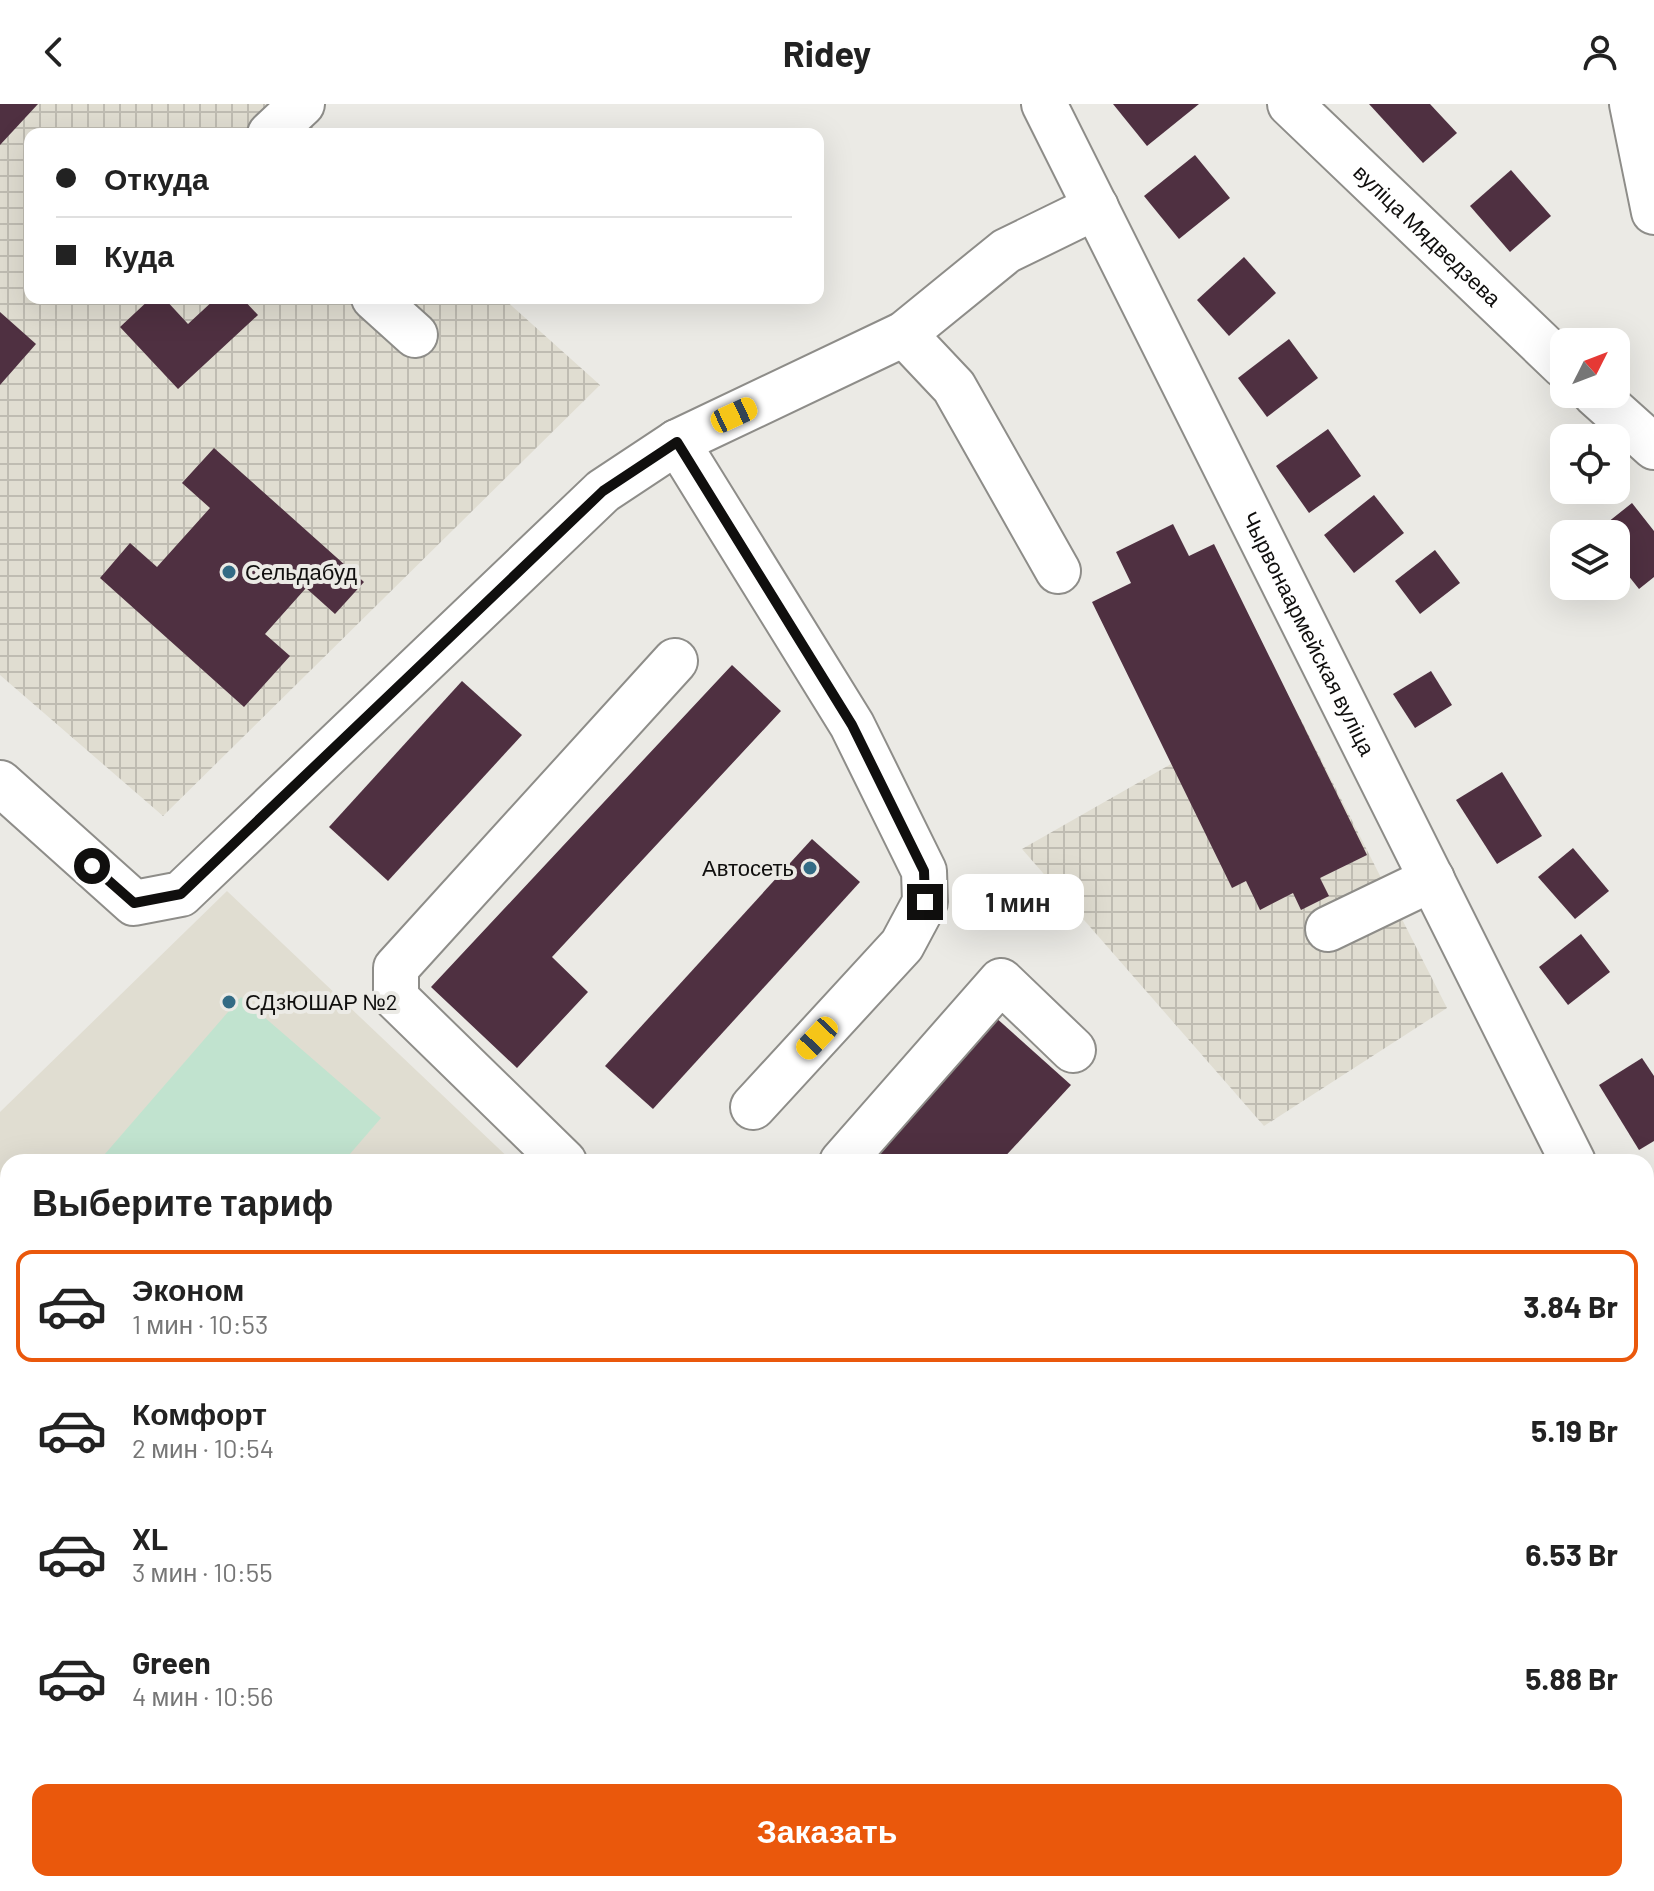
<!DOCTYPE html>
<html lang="ru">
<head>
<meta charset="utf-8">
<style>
	body { margin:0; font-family:Barlow,sans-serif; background:#f6f6f6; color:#222; height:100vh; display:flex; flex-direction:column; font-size:30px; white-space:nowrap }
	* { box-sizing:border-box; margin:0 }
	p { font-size:26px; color:#767676 }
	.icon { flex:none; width:44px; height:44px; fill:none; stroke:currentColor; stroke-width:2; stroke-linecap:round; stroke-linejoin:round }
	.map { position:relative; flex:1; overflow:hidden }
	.details { position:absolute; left:0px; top:1050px; width:1654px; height:738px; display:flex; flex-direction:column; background:#fff; border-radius:24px 24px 0 0; box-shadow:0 8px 32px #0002 }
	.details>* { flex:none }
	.hud { position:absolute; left:24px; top:24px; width:800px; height:176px; border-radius:16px; box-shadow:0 8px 32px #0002; display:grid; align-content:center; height:176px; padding:0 32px; background:#fff }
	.needle { width:52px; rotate:48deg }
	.buttons { position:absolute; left:1550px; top:224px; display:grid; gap:16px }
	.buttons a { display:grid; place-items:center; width:80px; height:80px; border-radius:16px; background:#fff; box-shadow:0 8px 32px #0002; font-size:40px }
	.end { position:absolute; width:36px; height:36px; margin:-18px; border:10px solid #100f0e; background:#fff; box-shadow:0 0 0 4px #fff }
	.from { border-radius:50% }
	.bubble { position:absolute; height:56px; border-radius:16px; background:#fff; box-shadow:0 8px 32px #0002; font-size:26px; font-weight:700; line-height:56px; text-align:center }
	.car { position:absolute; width:24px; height:48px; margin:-24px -12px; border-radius:10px; box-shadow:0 0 6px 2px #0007; background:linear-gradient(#f5c518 24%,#345 0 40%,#f5c518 0 76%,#345 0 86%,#f5c518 0) }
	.hud b { display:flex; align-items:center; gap:28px; height:76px; font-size:30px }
	.hud b+b { border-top:2px solid #e0e0e0 }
	.hud i { width:20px; height:20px; background:#222 }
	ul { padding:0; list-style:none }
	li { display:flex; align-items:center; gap:24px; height:112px; margin:0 16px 12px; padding:0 16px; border:4px solid transparent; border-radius:16px }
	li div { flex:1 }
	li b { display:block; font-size:30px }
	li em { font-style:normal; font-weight:700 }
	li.selected { border-color:#ea580c }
	li>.icon { width:72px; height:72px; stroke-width:1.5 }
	h2 { padding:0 32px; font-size:36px; line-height:96px }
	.action { display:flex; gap:16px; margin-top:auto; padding:16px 32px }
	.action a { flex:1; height:92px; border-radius:16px; background:#ea580c; color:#fff; font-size:32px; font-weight:700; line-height:92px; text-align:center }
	header { display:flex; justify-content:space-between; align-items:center; height:104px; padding:0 32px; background:#fff; font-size:36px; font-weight:700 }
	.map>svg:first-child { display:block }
	.built { fill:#e0ddd1 }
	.industrial { fill:url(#industrial-grid) }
	.pitch { fill:#c1e3cf }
	.building { fill:#4f3041 }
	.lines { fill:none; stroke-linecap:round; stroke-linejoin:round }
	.minor-casing { stroke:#8e8d89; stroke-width:48 }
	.major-casing { stroke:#a04b41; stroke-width:48 }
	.path { stroke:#9d9c98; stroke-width:5; stroke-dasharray:4 4; stroke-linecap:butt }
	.minor { stroke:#fff; stroke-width:44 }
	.major { stroke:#f4a69e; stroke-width:44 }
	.route { stroke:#100f0e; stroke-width:10 }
	.poi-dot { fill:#336b85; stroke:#ebeae5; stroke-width:3 }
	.labels { text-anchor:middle; stroke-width:8; stroke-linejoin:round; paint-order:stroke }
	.street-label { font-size:22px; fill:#100f0e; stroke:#ebeae5 }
	.poi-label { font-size:22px; fill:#100f0e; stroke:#ebeae5; text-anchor:start }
</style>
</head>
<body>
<header><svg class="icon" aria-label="back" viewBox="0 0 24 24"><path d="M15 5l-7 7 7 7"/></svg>Ridey<svg class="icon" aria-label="person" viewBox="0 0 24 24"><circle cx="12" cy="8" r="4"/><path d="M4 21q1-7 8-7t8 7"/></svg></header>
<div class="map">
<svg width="1654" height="1787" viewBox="0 0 1654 1787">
	<defs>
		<pattern id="industrial-grid" width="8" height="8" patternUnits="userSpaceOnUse" patternTransform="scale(2)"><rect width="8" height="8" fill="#e0ddd1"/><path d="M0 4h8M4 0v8" fill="none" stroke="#bfbcb2"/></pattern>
	</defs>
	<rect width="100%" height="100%" fill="#ebeae5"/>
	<path class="built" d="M227,787L513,1058H8V1161L0,1153V1008Z"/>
	<g class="industrial">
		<path d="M0,0H287L320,30H30V194H503L600,281L163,712L0,571Z"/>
		<path d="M1294,602L1447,904L1264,1022L1022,745L1171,660Z"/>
	</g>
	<path class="pitch" d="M241,893L381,1014L343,1058H98Z"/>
	<g class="building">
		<path d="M0,0H38L0,41Z"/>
		<path d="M1113,0H1199L1147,42Z"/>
		<path d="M1369,0H1430L1457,29L1423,59Z"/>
		<path d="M1195,51L1230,94L1179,135L1144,92Z"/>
		<path d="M1511,66L1551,112L1510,148L1470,102Z"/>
		<path d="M1244,153L1276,189L1229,232L1197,196Z"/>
		<path d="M151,194H164L188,220L216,194H242L258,211L178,285L120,223Z"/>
		<path d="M0,208L36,240L0,281Z"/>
		<path d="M1289,235L1318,274L1267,313L1238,274Z"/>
		<path d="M1328,325L1361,372L1309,409L1276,362Z"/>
		<path d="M214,344L364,478L335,510L306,484L265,530L290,552L244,603L100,474L130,439L157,463L210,404L182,379Z"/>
		<path d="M1374,391L1404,429L1354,469L1324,431Z"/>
		<path d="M1632,399L1654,427V473L1639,485L1616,456V430H1593Z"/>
		<path d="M1173,420L1189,452L1214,440L1367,751L1320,774L1329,792L1301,806L1293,789L1260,806L1246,777L1232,784L1092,498L1131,479L1116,448Z"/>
		<path d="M1435,446L1460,479L1420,510L1395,477Z"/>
		<path d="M732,561L781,607L552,853L588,888L517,964L431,883Z"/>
		<path d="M1431,567L1452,601L1415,624L1393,590Z"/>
		<path d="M462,577L522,631L388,777L329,723Z"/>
		<path d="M1502,668L1542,732L1497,760L1456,696Z"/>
		<path d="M812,735L860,778L653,1005L605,962Z"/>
		<path d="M1573,744L1609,787L1575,815L1538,773Z"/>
		<path d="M1581,830L1610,868L1568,901L1539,863Z"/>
		<path d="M994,912L1071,981L1000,1058H860Z"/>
		<path d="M1642,954L1654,972V1037L1639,1046L1599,981Z"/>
		<path d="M1646,1304L1654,1311V1329L1646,1337Z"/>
		<path d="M8,1639V1689L0,1681V1648Z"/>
		<path d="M1654,1711V1787H1585L1591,1780H1646V1720Z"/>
		<path d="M0,1720L8,1727V1778L0,1786Z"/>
		<path d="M135,1780H248L256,1787H129Z"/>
		<path d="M518,1780H637L644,1787H526Z"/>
	</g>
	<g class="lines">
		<defs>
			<g id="minor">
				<path id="s1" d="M1044,0L1573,1058"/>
				<path id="s2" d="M1290,0L1564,262"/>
				<path d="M1632,0L1654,108"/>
				<path d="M270,30L302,0"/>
				<path d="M374,194L415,231"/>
				<path d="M904,230L954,283L1058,467"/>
				<path d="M1595,290L1654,343"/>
				<path d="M677,338L852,621L924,767L925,798L902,841L753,1003"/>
				<path d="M0,679L134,799L181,790L603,387L677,338L904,230L1006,147L1096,103"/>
				<path d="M1328,825L1432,775"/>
				<path d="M564,1058L396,894V864L675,557"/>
				<path d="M842,1058L1001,877L1073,946"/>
				<path d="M1646,1118L1654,1112"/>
				<path d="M1646,1204L1654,1220"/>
				<path d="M1646,1500L1654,1508"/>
				<path d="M1646,1545L1654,1537"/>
				<path d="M98,1787L105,1780"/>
				<path d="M920,1787L926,1780"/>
				<path d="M1425,1787L1432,1780"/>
			</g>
			<g id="major">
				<path d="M0,1449L8,1456"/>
				<path d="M365,1780L372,1787"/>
			</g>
		</defs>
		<use href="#minor" class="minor-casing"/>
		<use href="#major" class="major-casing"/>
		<g class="path">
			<path d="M1646,1265L1654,1280"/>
			<path d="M0,1393L8,1401"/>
			<path d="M0,1498L8,1505"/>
			<path d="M1646,1626L1654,1617"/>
			<path d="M316,1780L324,1787"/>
			<path d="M423,1780L431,1787"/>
			<path d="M1500,1787L1506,1780"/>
		</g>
		<use href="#minor" class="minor"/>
		<use href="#major" class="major"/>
	</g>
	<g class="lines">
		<path class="route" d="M92,762L134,799L181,790L603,387L677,338L852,621L924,767L925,798"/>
	</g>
	<g class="poi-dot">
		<circle cx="229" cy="468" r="8"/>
		<circle cx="810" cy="764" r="8"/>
		<circle cx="229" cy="898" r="8"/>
	</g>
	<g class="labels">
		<g class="street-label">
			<text dy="8" stroke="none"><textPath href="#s2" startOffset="190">вуліца Мядведзева</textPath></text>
			<text dy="8" stroke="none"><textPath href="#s1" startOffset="592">Чырвонаармейская вуліца</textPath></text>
		</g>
		<g class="poi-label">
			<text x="245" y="476">Сельдабуд</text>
			<text x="794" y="772" text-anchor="end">Автосеть</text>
			<text x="245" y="906">СДзЮШАР №2</text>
		</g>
	</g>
</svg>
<div class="buttons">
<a><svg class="needle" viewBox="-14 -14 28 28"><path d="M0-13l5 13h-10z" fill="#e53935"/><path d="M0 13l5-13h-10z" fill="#767676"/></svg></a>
<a><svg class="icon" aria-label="locate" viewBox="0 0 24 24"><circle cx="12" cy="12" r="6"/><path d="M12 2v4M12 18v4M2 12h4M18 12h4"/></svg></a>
<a><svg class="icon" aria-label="layers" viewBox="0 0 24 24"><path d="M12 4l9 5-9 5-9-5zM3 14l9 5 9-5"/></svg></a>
</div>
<i class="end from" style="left:92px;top:762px"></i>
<i class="end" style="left:925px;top:798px"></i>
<div class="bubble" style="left:952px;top:770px;width:132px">1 мин</div>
<i class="car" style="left:734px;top:311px;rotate:65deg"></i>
<i class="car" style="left:817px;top:934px;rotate:223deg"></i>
<div class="hud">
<b><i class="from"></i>Откуда</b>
<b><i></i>Куда</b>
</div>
<section class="details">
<h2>Выберите тариф</h2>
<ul>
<li class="selected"><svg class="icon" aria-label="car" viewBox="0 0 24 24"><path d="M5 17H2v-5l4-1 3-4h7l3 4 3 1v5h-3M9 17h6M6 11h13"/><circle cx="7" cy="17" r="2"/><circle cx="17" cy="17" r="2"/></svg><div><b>Эконом</b><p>1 мин · 10:53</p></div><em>3.84 Br</em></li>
<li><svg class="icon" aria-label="car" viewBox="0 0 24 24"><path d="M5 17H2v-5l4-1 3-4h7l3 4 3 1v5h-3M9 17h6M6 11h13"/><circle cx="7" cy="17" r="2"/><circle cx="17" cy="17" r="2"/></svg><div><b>Комфорт</b><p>2 мин · 10:54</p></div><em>5.19 Br</em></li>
<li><svg class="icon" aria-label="car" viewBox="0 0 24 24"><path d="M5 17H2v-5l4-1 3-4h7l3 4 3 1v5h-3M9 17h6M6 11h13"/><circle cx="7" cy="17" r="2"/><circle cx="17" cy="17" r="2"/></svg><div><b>XL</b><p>3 мин · 10:55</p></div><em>6.53 Br</em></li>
<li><svg class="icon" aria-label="car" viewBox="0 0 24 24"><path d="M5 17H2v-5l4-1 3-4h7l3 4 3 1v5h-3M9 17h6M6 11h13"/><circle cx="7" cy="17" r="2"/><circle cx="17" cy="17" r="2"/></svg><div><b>Green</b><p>4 мин · 10:56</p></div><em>5.88 Br</em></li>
</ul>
<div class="action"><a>Заказать</a></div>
</section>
</div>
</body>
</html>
